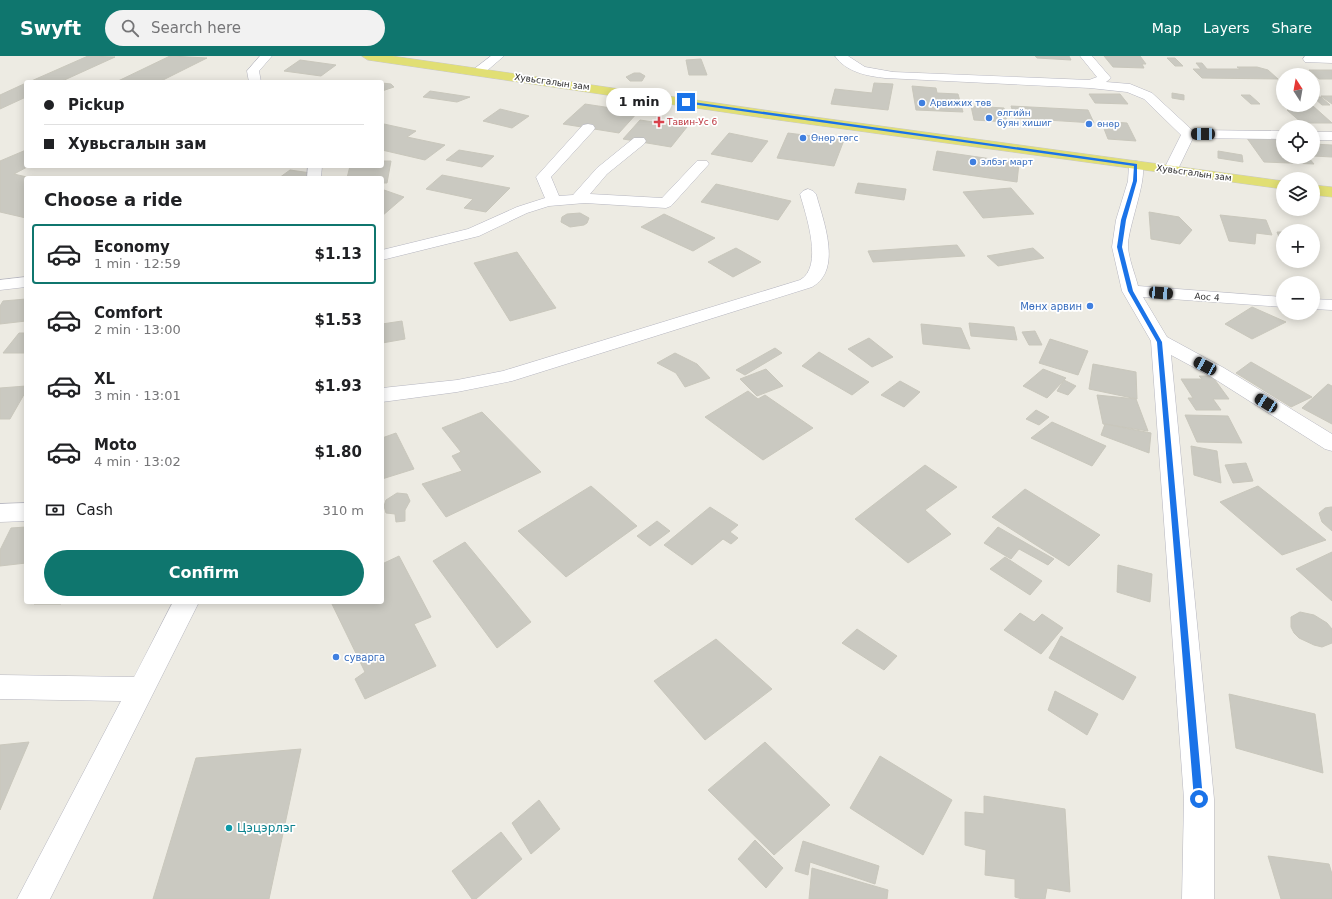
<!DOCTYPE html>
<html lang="en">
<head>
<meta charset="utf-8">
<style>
	body { margin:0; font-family:"DejaVu Sans",sans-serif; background:#f2f2f2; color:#202124; height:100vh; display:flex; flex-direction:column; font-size:15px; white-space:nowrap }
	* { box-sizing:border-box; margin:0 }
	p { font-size:13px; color:#757577 }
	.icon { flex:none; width:22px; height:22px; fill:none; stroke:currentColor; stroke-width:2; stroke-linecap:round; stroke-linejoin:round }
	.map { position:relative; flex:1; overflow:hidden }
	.panel { position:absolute; left:24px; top:120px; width:360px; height:428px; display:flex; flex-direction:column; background:#fff; border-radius:4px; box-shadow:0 2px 10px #0003 }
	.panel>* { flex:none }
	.banner { position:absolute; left:24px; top:24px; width:360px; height:88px; border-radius:4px; box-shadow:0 2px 10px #0003; display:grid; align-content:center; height:88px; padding:0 20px; background:#fff }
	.needle { width:26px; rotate:349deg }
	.tools { position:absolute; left:1276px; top:12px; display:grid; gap:8px }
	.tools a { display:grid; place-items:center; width:44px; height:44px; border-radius:50%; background:#fff; box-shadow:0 2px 10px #0003; font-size:20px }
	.end { position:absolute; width:18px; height:18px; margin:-9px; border:5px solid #1a73e8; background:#fff; box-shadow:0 0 0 2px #fff }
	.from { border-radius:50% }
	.bubble { position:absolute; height:28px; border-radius:14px; background:#fff; box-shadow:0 2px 10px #0003; font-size:13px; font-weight:700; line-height:28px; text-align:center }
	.car { position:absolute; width:12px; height:24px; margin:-12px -6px; border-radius:5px; box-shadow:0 0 3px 1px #0007; background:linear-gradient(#222 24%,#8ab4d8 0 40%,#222 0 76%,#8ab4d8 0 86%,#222 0) }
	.banner b { display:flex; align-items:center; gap:14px; height:38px; font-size:15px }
	.banner b+b { border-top:1px solid #e0e0e0 }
	.banner i { width:10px; height:10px; background:#202124 }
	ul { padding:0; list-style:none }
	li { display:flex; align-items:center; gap:12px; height:60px; margin:0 8px 6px; padding:0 12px; border:2px solid transparent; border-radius:4px }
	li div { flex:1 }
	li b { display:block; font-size:15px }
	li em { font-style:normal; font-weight:700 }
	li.active { border-color:#0f766e }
	li>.icon { width:36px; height:36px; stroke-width:1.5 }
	h2 { padding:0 20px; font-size:18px; line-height:48px }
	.pay { display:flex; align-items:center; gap:10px; height:44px; padding:0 20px; font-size:15px }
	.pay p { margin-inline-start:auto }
	.primary-button { display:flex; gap:8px; margin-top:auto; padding:8px 20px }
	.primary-button a { flex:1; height:46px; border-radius:24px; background:#0f766e; color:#fff; font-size:16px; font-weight:700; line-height:46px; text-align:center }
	header { display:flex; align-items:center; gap:24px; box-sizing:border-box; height:56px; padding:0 20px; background:#0f766e; color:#fff }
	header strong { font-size:19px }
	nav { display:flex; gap:22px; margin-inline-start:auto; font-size:14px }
	.search { width:280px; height:36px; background:#f2f2f2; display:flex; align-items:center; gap:10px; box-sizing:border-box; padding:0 14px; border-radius:22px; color:#757577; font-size:15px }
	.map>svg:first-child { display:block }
	.building { fill:#cac9c1; stroke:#c9c7bc }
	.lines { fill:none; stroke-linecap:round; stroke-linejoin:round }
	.minor-casing { stroke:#b6b6c0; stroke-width:1 }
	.major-casing { stroke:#c9c9c9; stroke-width:1 }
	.minor { fill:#fff; fill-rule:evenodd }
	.major { fill:#e1df74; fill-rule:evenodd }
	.route { fill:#1a73e8 }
	.shop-dot { fill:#3f7fe0; stroke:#fff; stroke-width:1.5 }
	.health-dot { fill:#e0444e; stroke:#fff; stroke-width:1.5 }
	.culture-dot { fill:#0f9aa8; stroke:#fff; stroke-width:1.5 }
	.labels { text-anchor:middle; stroke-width:3.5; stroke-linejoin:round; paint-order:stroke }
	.far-street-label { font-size:9px; fill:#2e2e2e; stroke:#fff }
	.far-shop-label { font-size:9px; fill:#366cbe; stroke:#fff; text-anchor:start }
	.far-health-label { font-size:9px; fill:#be3a42; stroke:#fff; text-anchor:start }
	.shop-label { font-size:10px; fill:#366cbe; stroke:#fff; text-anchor:end }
	.near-culture-label { font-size:12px; fill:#0d838f; stroke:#fff; text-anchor:start }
</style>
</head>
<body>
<header>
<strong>Swyft</strong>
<div class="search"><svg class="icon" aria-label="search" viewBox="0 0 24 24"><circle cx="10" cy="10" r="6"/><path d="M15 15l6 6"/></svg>Search here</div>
<nav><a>Map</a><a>Layers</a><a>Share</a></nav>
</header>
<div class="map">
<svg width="1332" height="843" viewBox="0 0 1332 843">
	<rect width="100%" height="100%" fill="#edebe3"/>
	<g class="building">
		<path d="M88,0L115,1L60,26H29Z"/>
		<path d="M170,0L207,2L159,26H116Z"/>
		<path d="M1035,0H1069L1071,4L1037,2Z"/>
		<path d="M1104,0H1140L1146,8H1142L1144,12L1113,11Z"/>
		<path d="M1167,2H1175L1183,10H1175Z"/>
		<path d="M701,3L707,19H689L686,4Z"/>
		<path d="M300,4L336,9L321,20L284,15Z"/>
		<path d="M1196,7H1202L1207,13H1240L1237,11H1257L1268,14L1278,23L1202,22L1193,13H1201Z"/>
		<path d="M1309,14H1332V23H1319Z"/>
		<path d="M634,17H640L645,20L642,25H630L626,21Z"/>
		<path d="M26,27V41L0,53V39Z"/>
		<path d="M382,27L391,28L394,31L382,35Z"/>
		<path d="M874,27L893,28L888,54L831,48L835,33L872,37Z"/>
		<path d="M912,30L936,32L937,37L958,38L963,56L916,54Z"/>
		<path d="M430,35L470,41L457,46L423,41Z"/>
		<path d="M1172,37L1184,39V44L1172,42Z"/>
		<path d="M1089,38H1120L1128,48L1095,47Z"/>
		<path d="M1241,39H1250L1260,48H1251Z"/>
		<path d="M1321,40H1332V48Z"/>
		<path d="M1313,41H1321L1330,49H1322Z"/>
		<path d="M585,48L638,56L619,77L563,68Z"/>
		<path d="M971,50L1004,52L1007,66L974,64Z"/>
		<path d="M1011,50L1088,54L1094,67L1015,62Z"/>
		<path d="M1293,50H1313L1332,67H1302L1287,54H1298Z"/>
		<path d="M500,53L529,60L512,72L483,65Z"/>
		<path d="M640,64L687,71L671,91L623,83Z"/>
		<path d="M1101,65L1127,67L1136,85L1108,83Z"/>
		<path d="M384,68L416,75L407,81L445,89L425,104L382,94V70Z"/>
		<path d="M729,77L768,85L752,106L711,98Z"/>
		<path d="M788,77L844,84L834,110L777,102Z"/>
		<path d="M1244,78L1283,80V101H1308L1314,108L1264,106Z"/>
		<path d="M1313,88L1332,89V101L1313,100Z"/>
		<path d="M26,94V110H29L14,118L31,122H26V162L0,156V105Z"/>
		<path d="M459,94L494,100L482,111L446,104Z"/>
		<path d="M937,95L1019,107L1017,126L933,114Z"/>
		<path d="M1218,95L1242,99L1243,106L1218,102Z"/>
		<path d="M382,105H391L387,127H382V122H347L350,110H382Z"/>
		<path d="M290,114L311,117L305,122H279Z"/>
		<path d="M442,119L510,132L486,156L464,152L473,143L426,133Z"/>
		<path d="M858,127L906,133L904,144L855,137Z"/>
		<path d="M716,128L791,145L778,164L701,146Z"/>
		<path d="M1011,132L1034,158L983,162L963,136Z"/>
		<path d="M384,134L404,141L382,160V135Z"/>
		<path d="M1149,156L1179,161L1192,174L1180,188L1151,183Z"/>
		<path d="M580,157L589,162L587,167L584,169L570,171L561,166L562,161L567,158Z"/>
		<path d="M664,158L715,182L693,195L641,171Z"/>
		<path d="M1220,159L1266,164L1272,179L1256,177L1255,188L1229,185Z"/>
		<path d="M1277,176H1283V191Z"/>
		<path d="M957,189L965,200L873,206L868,195Z"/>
		<path d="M736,192L761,206L733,221L708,206Z"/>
		<path d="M1033,192L1044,202L998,210L987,200Z"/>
		<path d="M517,196L556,252L510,265L474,207Z"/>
		<path d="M26,243V265L0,268V250L3,245Z"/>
		<path d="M1252,251L1286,266L1252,283L1225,268Z"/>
		<path d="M402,265L405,283L382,287V268Z"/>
		<path d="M969,267L1014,271L1017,284L971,280Z"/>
		<path d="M921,268L961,272L970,293L923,288Z"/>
		<path d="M1035,275L1042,289H1029L1022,276Z"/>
		<path d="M19,277H26V297H3Z"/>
		<path d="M869,282L893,301L872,311L848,293Z"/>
		<path d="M1050,283L1088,295L1078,319L1039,307Z"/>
		<path d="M775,292L782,297L745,319L736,314Z"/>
		<path d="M819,296L869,326L852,339L802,310Z"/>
		<path d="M675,297L697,308L710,322L685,331L676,317L657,307Z"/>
		<path d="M1251,306L1312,341L1291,351L1236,317Z"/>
		<path d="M1093,308L1136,316L1137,343L1089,333Z"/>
		<path d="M766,313L783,330L757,340L740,323Z"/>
		<path d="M1043,313L1066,322L1047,342L1023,330Z"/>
		<path d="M1199,320H1212L1229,343H1213L1221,354H1196L1188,342H1193L1181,323H1202Z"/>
		<path d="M1064,324L1076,330L1068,339L1057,335Z"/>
		<path d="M900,325L920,336L904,351L881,339Z"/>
		<path d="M1328,328L1332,330V368L1302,352Z"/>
		<path d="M26,330V335L10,363H0V332Z"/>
		<path d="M748,335L758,343L765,339L813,372L763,404L705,361Z"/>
		<path d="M1097,339L1136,343L1148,375L1103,368Z"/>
		<path d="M1036,354L1049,361L1039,369L1026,363Z"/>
		<path d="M482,356L541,416L446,461L422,428L462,415L452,400L461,396L442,372Z"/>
		<path d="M1185,359L1228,360L1242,387L1197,386Z"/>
		<path d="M1052,366L1106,390L1092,410L1031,382Z"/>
		<path d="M1105,368L1151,377L1149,397L1101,379Z"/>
		<path d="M396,377L414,413L382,423V382Z"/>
		<path d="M1191,390L1217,395L1221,427L1194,419Z"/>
		<path d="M1246,407L1253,425L1233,427L1225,409Z"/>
		<path d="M925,409L957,431L925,454L951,478L908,507L855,463Z"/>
		<path d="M591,430L637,470L566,521L518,475Z"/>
		<path d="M1258,430L1326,484L1282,499L1220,446Z"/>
		<path d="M1025,433L1100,479L1069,510L992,461Z"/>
		<path d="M397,437L407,438L410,445L405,454V465L396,466L395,458L386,457L384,450L386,444Z"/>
		<path d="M710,451L738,469L730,476L738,482L731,488L723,483L692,509L664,489Z"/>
		<path d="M1331,451H1332V475L1322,466L1319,457L1325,452Z"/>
		<path d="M657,465L670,475L650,490L637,480Z"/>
		<path d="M26,471V507L0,510V494L11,472Z"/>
		<path d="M998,471L1054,503L1048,509L1019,493L1011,503L984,487Z"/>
		<path d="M465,486L531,566L497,592L433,505Z"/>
		<path d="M1332,496V545L1296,513Z"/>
		<path d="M399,500L431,561L414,568L436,610L365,643L355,623L365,616L331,546H382V508Z"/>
		<path d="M1005,501L1042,525L1030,539L990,513Z"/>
		<path d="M1118,509L1152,518L1150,546L1117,536Z"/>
		<path d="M35,546H62L61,548H34Z"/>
		<path d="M1300,556L1314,559L1327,567L1332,573V587L1322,591L1314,589L1299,582L1294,577L1291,571V561Z"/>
		<path d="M1020,557L1034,566L1042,558L1063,572L1041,598L1004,574Z"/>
		<path d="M857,573L897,600L884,614L842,587Z"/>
		<path d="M1061,580L1136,621L1123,644L1049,602Z"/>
		<path d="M716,583L772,633L705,684L654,625Z"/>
		<path d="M1055,635L1098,658L1087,679L1048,654Z"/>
		<path d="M1229,638L1315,658L1323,717L1236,692Z"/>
		<path d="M29,686L0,754V689Z"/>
		<path d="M765,686L830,749L774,799L708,734Z"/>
		<path d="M301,693L269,843H153L196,702Z"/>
		<path d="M880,700L952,744L923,799L850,752Z"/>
		<path d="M984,740L1065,753L1070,836L1047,832L1045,843H1022L1015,841V823L985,819L986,794L965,789V756L984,758Z"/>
		<path d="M539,744L560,773L531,798L512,767Z"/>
		<path d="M501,776L522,803L476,843H472L452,815Z"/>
		<path d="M755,784L783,812L766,832L738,803Z"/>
		<path d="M803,785L879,810L875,828L810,806L808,819L795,815Z"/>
		<path d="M1268,800L1329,808L1332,818V843H1281Z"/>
		<path d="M812,812L888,834L887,843H809Z"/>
	</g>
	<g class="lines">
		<defs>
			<g id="minor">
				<path d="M260,0H272L259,15L261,26H249L247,15Z"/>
				<path d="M491,0H504L482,19H474L472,16L474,13Z"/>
				<path d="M835,0H848L865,11L893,16L1089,24L1097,21L1080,0H1092L1111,22L1106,26L1130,28L1152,37L1192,74L1283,75V83L1193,82L1178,113L1176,116H1166L1164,113L1181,79L1144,43L1127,36L1090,32L885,22C867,20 846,16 835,0Z"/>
				<path d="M1305,0H1332V7L1305,6L1303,3Z"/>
				<path d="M588,68L593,69L595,72L593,75L551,121L559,140L573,139L597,112L634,82H644L646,85L644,88L607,118L590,138L662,142L697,105H707L709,108L671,150L666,152L585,147L549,150L527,157L479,180L382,204V194L468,173L517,151L545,142L536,121L583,69Z"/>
				<rect x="1313" y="76" width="19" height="8"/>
				<path d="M1136,105L1141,106C1150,118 1127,172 1128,191C1129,204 1135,218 1138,230L1283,241V251L1143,241L1167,281L1224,312L1332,378V395L1325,393L1210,320L1171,299L1214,743V843H1182L1184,743L1151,285L1122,235L1112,191L1116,164L1128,125L1129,109L1131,106Z"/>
				<path d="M308,110H322L321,122H307Z"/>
				<path d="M808,133L813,135L816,138C823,164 843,214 812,231L512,325L457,336L382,346V332L457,324L503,315L800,224C824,211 806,159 800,138L803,135Z"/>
				<path d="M26,221V231L0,234V224Z"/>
				<path d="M1313,243L1332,244V254L1313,253Z"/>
				<path d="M26,447V465L0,466V448Z"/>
				<path d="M173,546H199L50,843H17L121,645L0,643V619L134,621Z"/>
			</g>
			<g id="major">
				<path d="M362,0H392L778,56L1283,125V133L778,64L368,4Z"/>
				<path d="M1313,129L1332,131V141L1313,139Z"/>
			</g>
		</defs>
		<use href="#minor" class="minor-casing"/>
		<use href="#major" class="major-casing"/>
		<use href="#minor" class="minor"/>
		<use href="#major" class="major"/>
	</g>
	<path class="route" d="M686,45L1137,108V125L1126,164L1122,191L1133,235L1162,286L1203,743L1202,746L1199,747L1194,743L1157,286L1128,235L1117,191L1121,164L1133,125L1134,110L684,47Z"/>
	<g class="shop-dot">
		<circle cx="922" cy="47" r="4"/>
		<circle cx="989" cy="62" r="4"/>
		<circle cx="1089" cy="68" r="4"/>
		<circle cx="803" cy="82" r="4"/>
		<circle cx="973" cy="106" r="4"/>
		<circle cx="1090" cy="250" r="4"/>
		<circle cx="336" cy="601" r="4"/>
	</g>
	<path class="health-dot" d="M657 60h4v4h4v4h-4v4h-4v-4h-4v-4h4z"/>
	<circle class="culture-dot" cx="229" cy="772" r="4"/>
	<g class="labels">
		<g class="far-street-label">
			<text transform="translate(552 26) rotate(8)" y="3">Хувьсгалын зам</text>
			<text transform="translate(1194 117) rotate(8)" y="3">Хувьсгалын зам</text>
			<text transform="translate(1207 241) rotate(4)" y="3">Аос 4</text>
		</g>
		<g class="far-shop-label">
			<text x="930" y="50">Арвижих төв</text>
			<text x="997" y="60">өлгийн<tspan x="997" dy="10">буян хишиг</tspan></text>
			<text x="1097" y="71">өнөр</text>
			<text x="811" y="85">Өнөр төгс</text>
			<text x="981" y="109">элбэг март</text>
		</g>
		<g class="far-health-label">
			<text x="667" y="69">Тавин-Ус 6</text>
		</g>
		<g class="shop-label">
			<text x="1082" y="254">Мөнх арвин</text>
			<text x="344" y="605" text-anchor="start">суварга</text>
		</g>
		<g class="near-culture-label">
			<text x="237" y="776">Цэцэрлэг</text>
		</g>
	</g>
</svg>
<div class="tools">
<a><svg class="needle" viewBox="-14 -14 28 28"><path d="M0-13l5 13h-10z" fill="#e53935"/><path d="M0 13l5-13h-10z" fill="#757577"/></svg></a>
<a><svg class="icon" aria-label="locate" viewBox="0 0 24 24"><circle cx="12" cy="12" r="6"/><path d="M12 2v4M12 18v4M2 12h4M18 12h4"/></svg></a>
<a><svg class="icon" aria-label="layers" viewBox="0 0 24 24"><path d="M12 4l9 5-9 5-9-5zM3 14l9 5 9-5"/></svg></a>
<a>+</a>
<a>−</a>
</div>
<i class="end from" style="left:1199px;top:743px"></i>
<i class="end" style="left:686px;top:46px"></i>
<div class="bubble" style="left:606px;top:32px;width:66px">1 min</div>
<i class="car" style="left:1203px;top:78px;rotate:270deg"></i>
<i class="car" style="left:1161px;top:237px;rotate:94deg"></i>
<i class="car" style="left:1205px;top:310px;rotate:298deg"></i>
<i class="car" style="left:1266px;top:347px;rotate:302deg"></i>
<div class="banner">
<b><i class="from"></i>Pickup</b>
<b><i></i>Хувьсгалын зам</b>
</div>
<section class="panel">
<h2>Choose a ride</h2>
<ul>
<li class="active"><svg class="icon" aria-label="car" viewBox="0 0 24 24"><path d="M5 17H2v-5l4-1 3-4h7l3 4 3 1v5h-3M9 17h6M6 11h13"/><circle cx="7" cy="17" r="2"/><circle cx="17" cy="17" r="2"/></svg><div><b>Economy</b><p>1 min · 12:59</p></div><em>$1.13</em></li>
<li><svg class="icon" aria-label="car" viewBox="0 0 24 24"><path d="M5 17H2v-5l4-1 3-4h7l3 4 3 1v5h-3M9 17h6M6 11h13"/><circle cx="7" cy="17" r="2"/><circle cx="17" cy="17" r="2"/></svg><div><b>Comfort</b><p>2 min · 13:00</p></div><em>$1.53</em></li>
<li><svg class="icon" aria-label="car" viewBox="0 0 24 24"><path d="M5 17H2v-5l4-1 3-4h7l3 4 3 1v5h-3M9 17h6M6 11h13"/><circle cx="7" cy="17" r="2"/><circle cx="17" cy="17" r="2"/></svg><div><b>XL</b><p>3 min · 13:01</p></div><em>$1.93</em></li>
<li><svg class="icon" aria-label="car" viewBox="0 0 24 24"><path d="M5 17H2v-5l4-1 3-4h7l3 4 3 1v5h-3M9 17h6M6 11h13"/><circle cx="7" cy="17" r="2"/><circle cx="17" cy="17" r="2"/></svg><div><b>Moto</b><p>4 min · 13:02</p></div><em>$1.80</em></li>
</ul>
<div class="pay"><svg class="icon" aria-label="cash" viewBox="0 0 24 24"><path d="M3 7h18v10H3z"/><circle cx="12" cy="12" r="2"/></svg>Cash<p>310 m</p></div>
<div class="primary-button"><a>Confirm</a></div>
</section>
</div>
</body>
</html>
